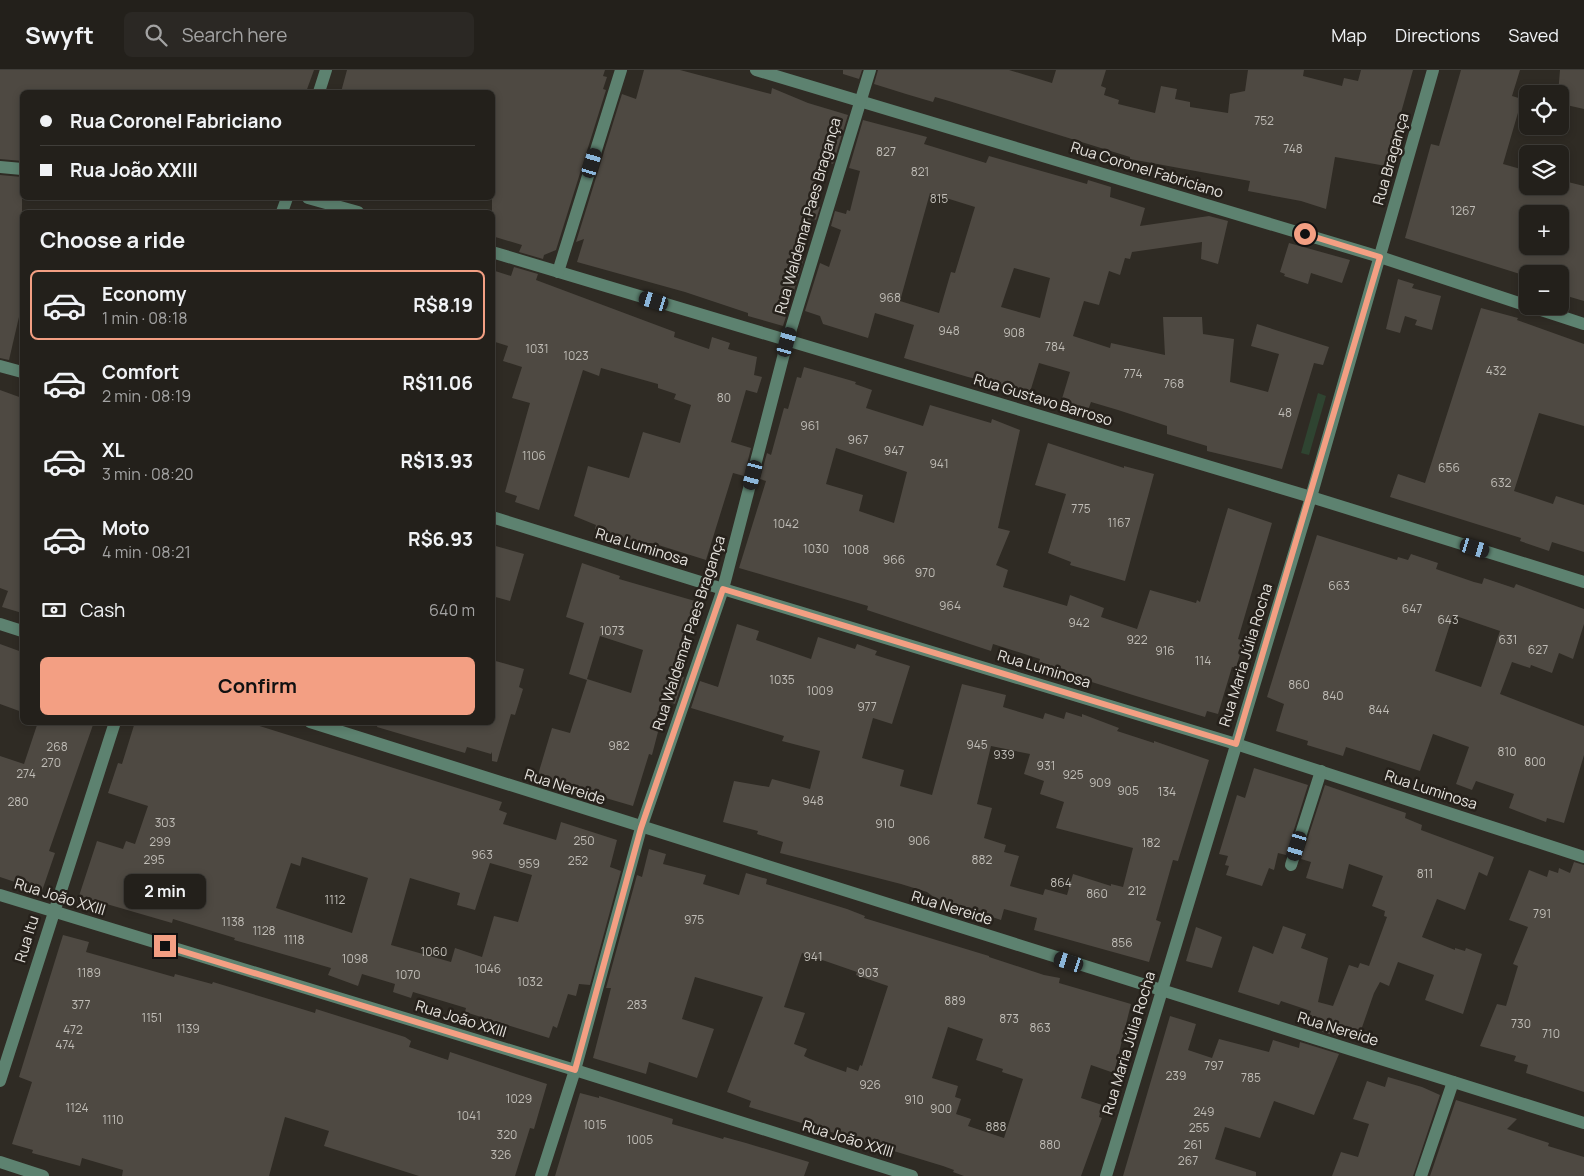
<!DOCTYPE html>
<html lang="en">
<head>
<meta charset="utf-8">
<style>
	body { margin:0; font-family:Manrope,sans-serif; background:#2b2824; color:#f1f3f6; height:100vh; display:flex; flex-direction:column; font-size:19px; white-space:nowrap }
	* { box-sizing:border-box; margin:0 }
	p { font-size:16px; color:#a3a3a3 }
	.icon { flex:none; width:28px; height:28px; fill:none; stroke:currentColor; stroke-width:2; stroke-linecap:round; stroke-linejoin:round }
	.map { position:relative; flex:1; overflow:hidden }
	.details { position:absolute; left:20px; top:140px; width:475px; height:515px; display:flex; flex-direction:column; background:#23201b; border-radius:8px; box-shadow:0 2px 8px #0003,0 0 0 1px #403e3a }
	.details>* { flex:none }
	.banner { position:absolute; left:20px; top:20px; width:475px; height:110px; border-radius:8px; box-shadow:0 2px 8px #0003,0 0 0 1px #403e3a; display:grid; align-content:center; height:110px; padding:0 20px; background:#23201b }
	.fabs { position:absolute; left:1519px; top:15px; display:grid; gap:10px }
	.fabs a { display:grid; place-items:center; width:50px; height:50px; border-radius:8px; background:#23201b; box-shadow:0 2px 8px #0003,0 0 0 1px #403e3a; font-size:25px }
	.end { position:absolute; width:22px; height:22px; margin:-11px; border:6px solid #f39f83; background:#111; box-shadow:0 0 0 2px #111 }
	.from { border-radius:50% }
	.bubble { position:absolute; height:35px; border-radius:8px; background:#23201b; box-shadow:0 2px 8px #0003,0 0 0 1px #403e3a; font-size:16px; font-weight:700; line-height:35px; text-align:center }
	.car { position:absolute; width:15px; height:30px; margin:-15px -8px; border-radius:6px; box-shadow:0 0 4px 1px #0007; background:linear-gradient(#222 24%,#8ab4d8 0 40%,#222 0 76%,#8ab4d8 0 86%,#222 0) }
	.banner b { display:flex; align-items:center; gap:18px; height:48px; font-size:19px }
	.banner b+b { border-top:1px solid #403e3a }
	.banner i { width:12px; height:12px; background:#f1f3f6 }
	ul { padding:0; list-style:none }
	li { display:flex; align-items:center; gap:15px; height:70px; margin:0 10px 8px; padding:0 10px; border:2px solid transparent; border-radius:8px }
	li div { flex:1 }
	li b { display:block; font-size:19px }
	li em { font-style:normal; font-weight:700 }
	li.on { border-color:#f39f83 }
	li>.icon { width:45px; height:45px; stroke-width:1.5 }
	h2 { padding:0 20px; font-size:22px; line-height:60px }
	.pay { display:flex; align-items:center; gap:12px; height:55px; padding:0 20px; font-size:19px }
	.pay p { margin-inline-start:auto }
	.button { display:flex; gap:10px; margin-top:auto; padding:10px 20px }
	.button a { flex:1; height:58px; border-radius:8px; background:#f39f83; color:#111; font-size:20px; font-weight:700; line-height:58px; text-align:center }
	header { display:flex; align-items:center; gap:30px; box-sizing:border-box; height:70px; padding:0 25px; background:#23201b; border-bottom:1px solid #403e3a }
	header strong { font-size:24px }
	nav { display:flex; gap:28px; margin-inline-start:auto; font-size:18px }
	.search { width:350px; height:45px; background:#2b2824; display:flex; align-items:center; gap:12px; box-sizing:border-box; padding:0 18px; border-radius:8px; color:#a3a3a3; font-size:19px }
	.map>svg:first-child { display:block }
	.green { fill:#2f4431 }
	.building { fill:#4e4942; fill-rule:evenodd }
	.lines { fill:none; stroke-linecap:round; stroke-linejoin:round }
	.minor { stroke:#5d8270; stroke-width:12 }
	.route { stroke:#f39f83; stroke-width:6 }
	.labels { text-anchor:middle; stroke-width:5; stroke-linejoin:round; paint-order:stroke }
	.number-label { font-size:12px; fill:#bfbcb6 }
	.street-label { font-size:15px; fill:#e5e2dd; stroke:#26211b }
</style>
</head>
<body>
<header>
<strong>Swyft</strong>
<div class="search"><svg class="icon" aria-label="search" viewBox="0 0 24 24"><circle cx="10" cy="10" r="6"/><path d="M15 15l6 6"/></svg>Search here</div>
<nav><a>Map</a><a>Directions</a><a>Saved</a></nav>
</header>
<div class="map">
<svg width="1584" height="1106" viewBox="0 0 1584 1106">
	<rect width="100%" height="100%" fill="#2f2b24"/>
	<path class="green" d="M1318,323L1326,326L1309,385L1301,383Z"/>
	<g class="building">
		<path d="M0,0H314L306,22H255L244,19H221L220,22H22V91L0,89Z"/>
		<path d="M347,0H605L603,6L607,7L603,19L606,20L556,180L544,185L543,189L519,182L522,175L492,166V22H341Z"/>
		<path d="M644,0H680L771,24L772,18L808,33L848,45L833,94L828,92L813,135L820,137L816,150L811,148L799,186L804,188L783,256L748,246V243L685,222L577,192L584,169L576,172L622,24L636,29Z"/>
		<path d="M843,0H862L859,9L843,4Z"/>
		<path d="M878,0H1009L1052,13L1056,0H1106L1101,16L1106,18L1104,25L1119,30L1118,34L1155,43L1161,16L1177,19L1175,29L1190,32V37L1228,43L1230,24L1245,21L1248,0H1304L1303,6L1342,16L1344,8L1358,11L1361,0H1413L1386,96L1335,87L1326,139L1301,131L1248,121L1250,111L1130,89V87L949,31L935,27L933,32L906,24L874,14Z"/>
		<path d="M1461,0H1520L1512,26L1522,29L1503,94L1528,101V116H1560V110L1584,116V231L1560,224V204H1520L1405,168L1431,74L1439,76ZM1528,144H1560V176H1528Z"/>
		<path d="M1560,0H1584V39L1562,34L1565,24H1558Z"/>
		<path d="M863,50L927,67L924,74L986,93L989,86L1087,114L1088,110L1111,117L1110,127L1145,138L1140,156L1209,146L1228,151L1218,194L1201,189L1202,172L1132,182L1130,189L1125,188L1120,205L1109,201L1099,235L1084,231L1073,266L1110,278L1111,273L1165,285L1163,247H1202L1203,264L1234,269L1230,312L1268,322L1279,284L1251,276L1257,254L1329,277L1323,295L1314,293L1282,399L1207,381V376L1167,364V356L1118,340L1091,332L1088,340L1061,332L1070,302L1039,293L1030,322L968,307L904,288L914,255L875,243L868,268L823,254L820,246L805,241L820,193L829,197L841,160L831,156L835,141L846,144L847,140L850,141L860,101L849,98ZM930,123L975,137L955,203L951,202L939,243L900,231ZM1014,198L1050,208L1040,248L1001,237Z"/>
		<path d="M0,105L22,107V234L9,290L0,288Z"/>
		<path d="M1289,173L1350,190L1342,213L1311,203L1308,214L1284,206L1285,204L1280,202Z"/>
		<path d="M514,197L538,204L536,210L675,262L674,267L709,279L712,267L730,273L728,279L757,287L754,305L762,307L757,323L746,320L731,372L751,378L744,406L733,403L706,490L652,473H642L595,459L596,455L574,446L588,396L629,408L643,362L680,373L691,335L674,329L676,324L658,318V314L601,298L599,306L583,300L539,440L515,432L517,426L505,422L530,333L512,328L522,297L503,291L508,276L492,271V200L511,206Z"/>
		<path d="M1398,209L1414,214L1412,218L1441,226L1432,260L1415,255L1417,250L1405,246L1400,263L1386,259Z"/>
		<path d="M1481,238L1518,248L1517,250L1584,274V356L1539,343L1514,421L1553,434L1556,426L1584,435V482L1552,472L1549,481L1520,471L1521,468L1390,427L1398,404L1425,413Z"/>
		<path d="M804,297L856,312L855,314L872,320L866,338L923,356L930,335L991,353L992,349L1020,360L998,458L1010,461L996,495L1008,500L1003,517L1067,536L1070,525L1104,538L1101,547L1137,559L1150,520L1196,533L1197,530L1200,532L1228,438L1272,453L1238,569L1244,571L1236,598L1232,597L1218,644L1207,641L1205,647L1136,626L1038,595L1040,589L993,574L991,581L867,540L868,536L739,498L766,411L760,409L767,383L771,385L784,338L788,339L797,307L801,308ZM836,378L907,402L894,453L859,441L863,425L826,414Z"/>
		<path d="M0,320L22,328V543L2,537L8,521L0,518Z"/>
		<path d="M1048,373L1124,398V396L1154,404L1125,511L1070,495L1071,492L1048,483L1066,424L1035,415Z"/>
		<path d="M1317,465L1397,490L1398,487L1408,490L1411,484L1438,493L1436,499L1474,512L1482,514L1484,508L1514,518L1516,514L1584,539V554L1573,589L1559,583L1552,603L1531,595L1530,598L1512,592L1500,624L1584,656V685L1564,753L1547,748L1546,752L1509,738L1514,724L1476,711L1472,720L1456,714L1469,677L1433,664L1420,701L1346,677L1343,686L1307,675L1308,671L1276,661L1284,634L1267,627ZM1453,545L1500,561L1481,617L1435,601Z"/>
		<path d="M492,475L524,484L510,531L492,526Z"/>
		<path d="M582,493L620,506L619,509L695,531L674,604L684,607L675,634L666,631L652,685L649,684L633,736L537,708L552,658L570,663L587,610L569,604L584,553L566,547ZM600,566L643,580L631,623L587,609Z"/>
		<path d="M737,554L759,561L756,570L811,589L818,567L855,579L857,574L877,581L875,585L910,596L892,654L873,648L862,688L904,700L900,716L932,725L962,614L1006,625L1003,637L1043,649L1045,643L1064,649L1066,642L1082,647V644L1119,658L1117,661L1154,673V671L1209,690L1178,791L1173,790L1156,850L1161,852L1149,892L1034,860L1037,848L1004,839L1001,850L935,828L927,822L901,814L780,783L783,772L757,764L758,761L723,752L734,711L769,717L772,709L810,719L820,681L782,671L784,666L691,638L700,611L718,617ZM991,676L1030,684L1024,704L1044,711L1040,724L1064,732L1056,758L1133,778L1123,817L1111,814V816L1073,804L1067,825L1045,819L1043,825L1010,816L1019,786L1004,782L1006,775L984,768L992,738L977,734Z"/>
		<path d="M0,574L22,582V642L0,634Z"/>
		<path d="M492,590L524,599L519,617L523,619L515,645L511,644L497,692L492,691V682L491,684L467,677L465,683L377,657L378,652H492Z"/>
		<path d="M38,652H94L49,781L55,783L42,821L0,807V686L24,694Z"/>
		<path d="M135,652H247L502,732L499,740L507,743L503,754L556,770L561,752L617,770L610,797L621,801L590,915L579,914L576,926L568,924L557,958L553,956L549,968L465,942L466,938L413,922L411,928L393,922L395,914L362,904L358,916L328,905L331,898L234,870L235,868L173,849L172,853L79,826L97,771L123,779L126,771L135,774L148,736L108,723L118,693L122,694ZM302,787L368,808L352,863L276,838L291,793L300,796ZM490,793L532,805L518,852L494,846L482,887L455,878L451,892L391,875L410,808L460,823L457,835L475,840Z"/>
		<path d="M1254,698L1308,715L1286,785L1278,783L1274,800L1269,798L1262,816L1226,805L1229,796L1225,795L1228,786L1219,784L1237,725L1245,728Z"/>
		<path d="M1325,715L1406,743L1405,748L1422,755L1421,760L1494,787L1487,806L1479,802L1465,840L1437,829L1422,867L1455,880V878L1465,881L1466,878L1482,884L1463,944L1425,930L1434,905L1398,892L1389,916L1380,912L1374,923L1359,966L1348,963L1346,969L1306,957L1311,941L1281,931L1279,935L1238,922L1253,876L1273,884L1283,856L1306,864L1301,878L1328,888L1318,932L1333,936L1349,895L1358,898L1360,893L1369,896L1387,847L1384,846L1385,841L1372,836L1383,806L1349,794L1343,819L1306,808L1311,792L1301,789Z"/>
		<path d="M649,779L666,784L663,794L706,805L703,814L739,825L746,803L767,809L766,814L847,839L865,846L864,848L989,886V887L1044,905L1060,908L1059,913L1131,934L1114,1003L1091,995L1081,1028L1102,1035L1099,1047L1102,1048L1081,1106H964L953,1102L954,1100L943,1096L749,1037L751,1031L727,1022L763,927L695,907L682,949L714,959L697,1008L649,992L646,1004L593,988L611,918H606L637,805L642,807ZM802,883L857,902L856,905L888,916L862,996L860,995L858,1001L847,997L846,1002L810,989L804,986L807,979L794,974L805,943L784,937ZM948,957L983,969L976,990L1003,999L1002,1002L1023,1009L1004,1068L968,1056L971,1049L956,1044L961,1029L955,1027L958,1016L932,1008Z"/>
		<path d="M1574,792L1584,795V1022L1526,1003L1528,995L1514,991L1516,986L1480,976L1497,934L1506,936L1518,896L1513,894L1528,857L1509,850L1529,800L1547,807L1549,800L1558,803L1559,798L1570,803Z"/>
		<path d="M1196,857L1222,867L1212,898L1186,891Z"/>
		<path d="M63,865L89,872L86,882L174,907L175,904L212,914L213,912L315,943L316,939L405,967L411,971L409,977L448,990L450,982L547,1014L534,1059L530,1058L515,1106H419L324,1076L329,1061L285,1047L269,1106H122L123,1100L82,1088L80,1096L32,1083L33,1080L12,1074L32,1012L19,1007Z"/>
		<path d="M1170,946L1196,954L1188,980L1212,988L1219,969L1269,982L1273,970L1299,978L1300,972L1339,984L1314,1045L1274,1031L1260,1068L1225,1057L1215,1089L1256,1102V1106H1123Z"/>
		<path d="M1388,1007L1422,1017L1440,1025L1413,1106H1332L1341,1082L1358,1087L1369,1054L1353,1049L1367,1011L1385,1017Z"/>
		<path d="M580,1023L599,1028V1026L673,1049L672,1054L723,1069L724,1067L746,1073L809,1092L804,1106H555Z"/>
		<path d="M1456,1030L1517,1049L1507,1059L1549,1073L1548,1076L1584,1087V1106H1430Z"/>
	</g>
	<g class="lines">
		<g class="minor">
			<path d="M756,0L1380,187L1528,236"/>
			<path d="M319,22L326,0"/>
			<path d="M0,97L22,99"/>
			<path d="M308,128L358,142"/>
			<path d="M282,142L287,128"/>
			<path d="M492,182L1311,427L1584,512"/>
			<path d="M558,202L621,0"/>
			<path d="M1529,236L1584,254"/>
			<path d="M0,296L22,302"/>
			<path d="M492,447L723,519L1236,674L1584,787"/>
			<path d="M0,554L22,561"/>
			<path d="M310,652L1584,1053"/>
			<path d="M1291,795L1321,701"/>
			<path d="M0,825L575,1000L912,1106"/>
			<path d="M0,1011L115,652"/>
			<path d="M0,1092L43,1106"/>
			<path d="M541,1106L575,1000L641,758L723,519L787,272L870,0"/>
			<path d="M1106,1106L1311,427L1433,0"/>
			<path d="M1421,1106L1453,1012"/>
		</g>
	</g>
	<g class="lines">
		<path class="route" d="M165,876L575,1000L641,758L723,519L1236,674L1380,187L1305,164"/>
	</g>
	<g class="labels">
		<g class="number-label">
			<text x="1264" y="55">752</text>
			<text x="1293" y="83">748</text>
			<text x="886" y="86">827</text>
			<text x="920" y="106">821</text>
			<text x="939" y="133">815</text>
			<text x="1463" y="145">1267</text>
			<text x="890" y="232">968</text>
			<text x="949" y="265">948</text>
			<text x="1014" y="267">908</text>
			<text x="1055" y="281">784</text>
			<text x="537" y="283">1031</text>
			<text x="576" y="290">1023</text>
			<text x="1496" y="305">432</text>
			<text x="1133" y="308">774</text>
			<text x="1174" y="318">768</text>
			<text x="724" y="332">80</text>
			<text x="1285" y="347">48</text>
			<text x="810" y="360">961</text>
			<text x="858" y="374">967</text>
			<text x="894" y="385">947</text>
			<text x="534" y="390">1106</text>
			<text x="939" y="398">941</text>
			<text x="1449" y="402">656</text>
			<text x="1501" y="417">632</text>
			<text x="1081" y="443">775</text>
			<text x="1119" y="457">1167</text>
			<text x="786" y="458">1042</text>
			<text x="816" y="483">1030</text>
			<text x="856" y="484">1008</text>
			<text x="894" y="494">966</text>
			<text x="925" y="507">970</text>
			<text x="1339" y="520">663</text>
			<text x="950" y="540">964</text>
			<text x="1412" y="543">647</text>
			<text x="1448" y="554">643</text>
			<text x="1079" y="557">942</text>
			<text x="612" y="565">1073</text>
			<text x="1137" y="574">922</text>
			<text x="1508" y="574">631</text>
			<text x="1538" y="584">627</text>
			<text x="1165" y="585">916</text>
			<text x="1203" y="595">114</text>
			<text x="782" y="614">1035</text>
			<text x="1299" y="619">860</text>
			<text x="820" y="625">1009</text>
			<text x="1333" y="630">840</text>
			<text x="867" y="641">977</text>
			<text x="1379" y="644">844</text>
			<text x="977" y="679">945</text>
			<text x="619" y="680">982</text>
			<text x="57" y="681">268</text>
			<text x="1507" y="686">810</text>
			<text x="1004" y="689">939</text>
			<text x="1535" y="696">800</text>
			<text x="51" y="697">270</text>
			<text x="1046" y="700">931</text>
			<text x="26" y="708">274</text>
			<text x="1073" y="709">925</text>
			<text x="1100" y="717">909</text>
			<text x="1128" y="725">905</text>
			<text x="1167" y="726">134</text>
			<text x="813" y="735">948</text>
			<text x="18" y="736">280</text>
			<text x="165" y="757">303</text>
			<text x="885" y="758">910</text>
			<text x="584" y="775">250</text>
			<text x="919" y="775">906</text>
			<text x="160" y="776">299</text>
			<text x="1151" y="777">182</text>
			<text x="482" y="789">963</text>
			<text x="154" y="794">295</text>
			<text x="982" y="794">882</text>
			<text x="578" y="795">252</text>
			<text x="529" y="798">959</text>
			<text x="1425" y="808">811</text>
			<text x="1061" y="817">864</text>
			<text x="1137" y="825">212</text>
			<text x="1097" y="828">860</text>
			<text x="335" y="834">1112</text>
			<text x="1542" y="848">791</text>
			<text x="694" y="854">975</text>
			<text x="233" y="856">1138</text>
			<text x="264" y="865">1128</text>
			<text x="294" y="874">1118</text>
			<text x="1122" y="877">856</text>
			<text x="434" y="886">1060</text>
			<text x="813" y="891">941</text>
			<text x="355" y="893">1098</text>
			<text x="488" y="903">1046</text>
			<text x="89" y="907">1189</text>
			<text x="868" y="907">903</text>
			<text x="408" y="909">1070</text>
			<text x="530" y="916">1032</text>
			<text x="955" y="935">889</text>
			<text x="81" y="939">377</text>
			<text x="637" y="939">283</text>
			<text x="152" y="952">1151</text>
			<text x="1009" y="953">873</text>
			<text x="1521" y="958">730</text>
			<text x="1040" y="962">863</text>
			<text x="188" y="963">1139</text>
			<text x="73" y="964">472</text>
			<text x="1551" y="968">710</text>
			<text x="65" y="979">474</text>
			<text x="1214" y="1000">797</text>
			<text x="1176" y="1010">239</text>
			<text x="1251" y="1012">785</text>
			<text x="870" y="1019">926</text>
			<text x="519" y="1033">1029</text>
			<text x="914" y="1034">910</text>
			<text x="77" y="1042">1124</text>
			<text x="941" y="1043">900</text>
			<text x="1204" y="1046">249</text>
			<text x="469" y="1050">1041</text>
			<text x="113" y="1054">1110</text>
			<text x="595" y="1059">1015</text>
			<text x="996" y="1061">888</text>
			<text x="1199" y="1062">255</text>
			<text x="507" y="1069">320</text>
			<text x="640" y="1074">1005</text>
			<text x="1050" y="1079">880</text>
			<text x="1193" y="1079">261</text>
			<text x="501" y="1089">326</text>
			<text x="1188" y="1095">267</text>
		</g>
		<g class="street-label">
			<text transform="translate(1391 89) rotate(-74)" y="5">Rua Bragança</text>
			<text transform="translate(1147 100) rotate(17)" y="5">Rua Coronel Fabriciano</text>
			<text transform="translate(808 146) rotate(-74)" y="5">Rua Waldemar Paes Bragança</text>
			<text transform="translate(1043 330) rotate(17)" y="5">Rua Gustavo Barroso</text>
			<text transform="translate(642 477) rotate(17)" y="5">Rua Luminosa</text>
			<text transform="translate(689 563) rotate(-72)" y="5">Rua Waldemar Paes Bragança</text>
			<text transform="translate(1246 585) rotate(-73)" y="5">Rua Maria Júlia Rocha</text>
			<text transform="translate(1044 599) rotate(17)" y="5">Rua Luminosa</text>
			<text transform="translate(565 717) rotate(18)" y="5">Rua Nereide</text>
			<text transform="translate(1431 720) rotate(18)" y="5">Rua Luminosa</text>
			<text transform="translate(60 827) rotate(17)" y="5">Rua João XXIII</text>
			<text transform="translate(952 838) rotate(17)" y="5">Rua Nereide</text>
			<text transform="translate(27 869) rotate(-73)" y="5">Rua Itu</text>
			<text transform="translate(461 949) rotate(17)" y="5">Rua João XXIII</text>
			<text transform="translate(1338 959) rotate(17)" y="5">Rua Nereide</text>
			<text transform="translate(1129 973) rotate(-73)" y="5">Rua Maria Júlia Rocha</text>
			<text transform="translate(848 1069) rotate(17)" y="5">Rua João XXIII</text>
		</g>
	</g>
</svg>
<div class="fabs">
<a><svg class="icon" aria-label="locate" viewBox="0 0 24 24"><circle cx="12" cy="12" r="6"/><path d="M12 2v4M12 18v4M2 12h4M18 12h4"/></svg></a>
<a><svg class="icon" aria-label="layers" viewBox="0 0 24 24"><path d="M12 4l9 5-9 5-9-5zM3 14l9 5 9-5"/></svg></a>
<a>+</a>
<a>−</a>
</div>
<i class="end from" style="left:1305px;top:164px"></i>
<i class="end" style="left:165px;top:876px"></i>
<div class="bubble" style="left:124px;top:804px;width:82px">2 min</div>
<i class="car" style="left:592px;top:93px;rotate:17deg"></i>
<i class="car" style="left:654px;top:231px;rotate:287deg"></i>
<i class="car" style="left:787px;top:272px;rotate:16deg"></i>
<i class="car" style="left:753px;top:405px;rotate:195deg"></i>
<i class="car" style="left:1475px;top:478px;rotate:107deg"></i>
<i class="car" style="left:1297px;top:776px;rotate:197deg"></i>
<i class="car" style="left:1069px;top:892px;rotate:288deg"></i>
<div class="banner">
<b><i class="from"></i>Rua Coronel Fabriciano</b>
<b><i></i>Rua João XXIII</b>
</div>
<section class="details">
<h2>Choose a ride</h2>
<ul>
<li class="on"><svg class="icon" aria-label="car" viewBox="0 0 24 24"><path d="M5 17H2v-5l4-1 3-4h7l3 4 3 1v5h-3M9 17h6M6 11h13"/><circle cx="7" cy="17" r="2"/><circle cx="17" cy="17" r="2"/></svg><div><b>Economy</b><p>1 min · 08:18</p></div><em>R$8.19</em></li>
<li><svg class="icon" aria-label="car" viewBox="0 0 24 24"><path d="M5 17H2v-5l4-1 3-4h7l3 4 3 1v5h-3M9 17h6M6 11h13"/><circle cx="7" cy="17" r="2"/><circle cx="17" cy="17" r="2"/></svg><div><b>Comfort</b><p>2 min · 08:19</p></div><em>R$11.06</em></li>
<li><svg class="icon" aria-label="car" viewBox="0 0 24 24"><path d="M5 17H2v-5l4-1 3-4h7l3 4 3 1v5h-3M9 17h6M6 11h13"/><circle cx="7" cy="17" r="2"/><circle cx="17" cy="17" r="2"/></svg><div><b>XL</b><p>3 min · 08:20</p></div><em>R$13.93</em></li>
<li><svg class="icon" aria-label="car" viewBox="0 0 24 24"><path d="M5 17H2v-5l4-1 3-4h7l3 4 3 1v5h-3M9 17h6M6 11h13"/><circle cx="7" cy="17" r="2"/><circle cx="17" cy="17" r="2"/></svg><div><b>Moto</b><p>4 min · 08:21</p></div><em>R$6.93</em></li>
</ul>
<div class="pay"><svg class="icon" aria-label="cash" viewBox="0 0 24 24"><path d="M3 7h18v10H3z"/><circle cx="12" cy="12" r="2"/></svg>Cash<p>640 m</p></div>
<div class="button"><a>Confirm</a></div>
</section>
</div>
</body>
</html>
